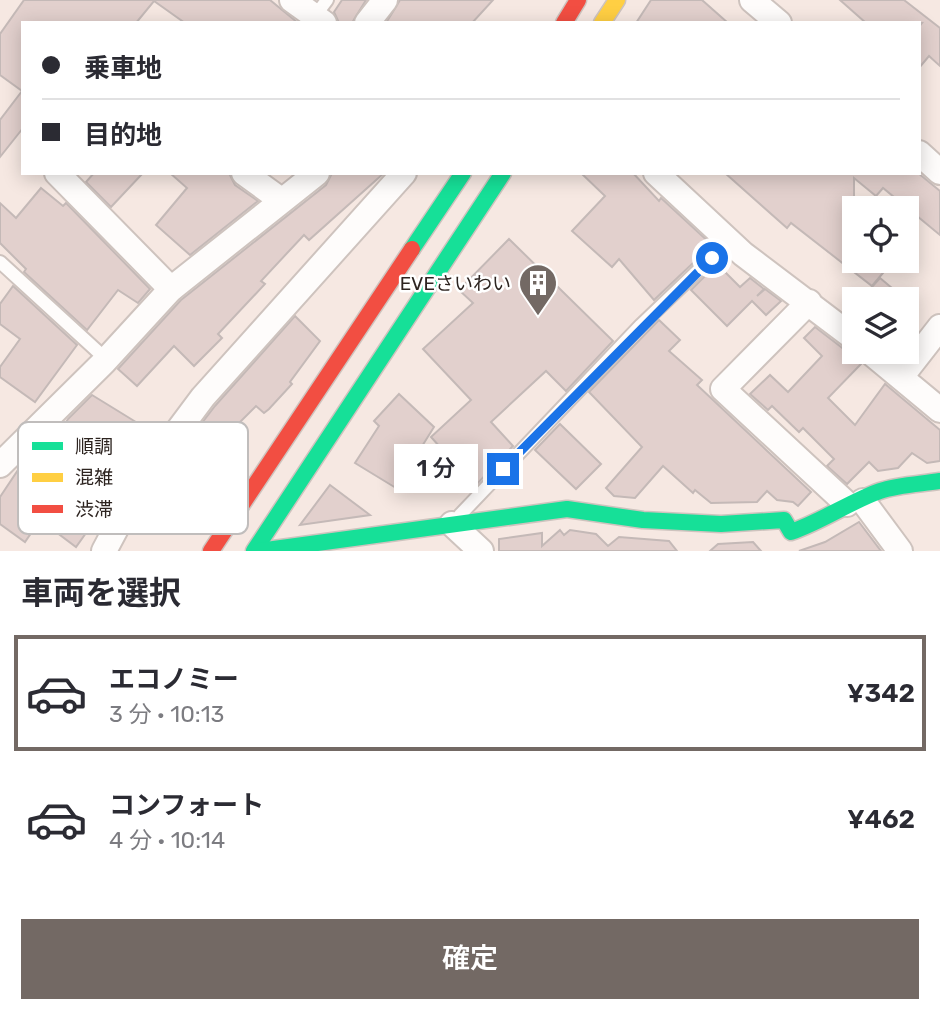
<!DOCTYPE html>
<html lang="ja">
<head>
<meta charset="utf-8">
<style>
	body { margin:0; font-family:Rubik,"Noto Sans JP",sans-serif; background:#f7f7f7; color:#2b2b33; height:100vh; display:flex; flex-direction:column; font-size:26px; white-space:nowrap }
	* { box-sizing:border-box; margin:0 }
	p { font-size:23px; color:#7c7c81 }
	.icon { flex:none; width:38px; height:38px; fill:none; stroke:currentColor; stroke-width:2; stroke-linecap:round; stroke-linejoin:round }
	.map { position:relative; height:551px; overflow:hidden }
	.drawer { display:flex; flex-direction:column; background:#fff; flex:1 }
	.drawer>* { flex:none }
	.top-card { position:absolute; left:21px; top:21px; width:900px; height:154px; border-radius:0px; box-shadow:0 4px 18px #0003; display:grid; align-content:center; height:154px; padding:0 21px; background:#fff }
	.controls { position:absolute; left:842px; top:196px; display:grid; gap:14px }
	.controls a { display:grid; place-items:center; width:77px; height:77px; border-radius:0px; background:#fff; box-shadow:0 4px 18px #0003; font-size:35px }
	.end { position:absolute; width:32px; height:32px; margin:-16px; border:9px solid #1a73e8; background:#fff; box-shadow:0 0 0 4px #fff }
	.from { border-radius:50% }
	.bubble { position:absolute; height:49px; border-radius:0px; background:#fff; box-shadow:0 4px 18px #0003; font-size:23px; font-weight:600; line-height:49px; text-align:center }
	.top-card b { display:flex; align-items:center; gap:24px; height:66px; font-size:26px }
	.top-card b+b { border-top:2px solid #e1e1e2 }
	.top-card i { width:18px; height:18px; background:#2b2b33 }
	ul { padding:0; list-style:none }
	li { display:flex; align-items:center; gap:21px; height:116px; margin:0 14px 10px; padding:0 7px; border:4px solid transparent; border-radius:0px }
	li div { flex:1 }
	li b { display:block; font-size:26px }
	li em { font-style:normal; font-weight:600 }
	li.on { border-color:#736964 }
	li>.icon { width:63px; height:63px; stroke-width:1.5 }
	h2 { padding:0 21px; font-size:32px; line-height:84px }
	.primary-button { display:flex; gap:14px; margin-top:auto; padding:14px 21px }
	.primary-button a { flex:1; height:80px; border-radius:0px; background:#736964; color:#fff; font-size:28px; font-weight:600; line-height:80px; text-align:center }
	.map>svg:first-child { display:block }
	.building { fill:#e2d0cd; stroke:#c4b9b7; stroke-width:2 }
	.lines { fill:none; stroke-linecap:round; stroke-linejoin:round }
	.lane-casing { stroke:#cec3be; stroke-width:16 }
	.street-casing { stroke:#cec3be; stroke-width:28 }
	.fast-casing { stroke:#cec3be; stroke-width:19 }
	.slow-casing { stroke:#cec3be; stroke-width:19 }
	.jam-casing { stroke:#cec3be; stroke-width:19 }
	.lane { stroke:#fefcfb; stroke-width:12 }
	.street { stroke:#fefcfb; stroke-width:24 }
	.fast { stroke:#16e098; stroke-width:16 }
	.slow { stroke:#ffcf43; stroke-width:16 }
	.jam { stroke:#f24e42; stroke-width:16 }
	.route { stroke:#1a73e8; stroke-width:9 }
	.labels { text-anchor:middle; stroke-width:5; stroke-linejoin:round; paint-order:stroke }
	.poi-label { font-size:19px; fill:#2d2420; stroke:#fff; text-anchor:end }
	.key { fill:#fff; stroke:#c0bdbc; stroke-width:2 }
	.key-label { font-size:19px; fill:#2d2420 }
</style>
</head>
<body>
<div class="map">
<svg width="940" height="551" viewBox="0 0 940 551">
	<rect width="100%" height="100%" fill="#f6e8e2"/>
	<g class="building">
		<path d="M24,0H270L298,23H185L154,1L136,23H23V128L0,157V120L22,91L0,75V34Z"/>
		<path d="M342,0H366L352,23H339L334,12Z"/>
		<path d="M400,0H493L472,23H386Z"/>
		<path d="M651,0H702L728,23H636Z"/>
		<path d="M840,0H904L940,28V66L929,56L919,68V27L922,23H866Z"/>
		<path d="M94,173H143L111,207L86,182Z"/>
		<path d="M170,173H229L235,185L258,201L190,255L156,225L187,188Z"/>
		<path d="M332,173H384L309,240L304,235L261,281L265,284L218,334L222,338L194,366L174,346L137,386L118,369L181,300L326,185Z"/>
		<path d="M581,173H633L659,201L661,198L712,245L654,300L619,259L612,267L572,231L605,196Z"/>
		<path d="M725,173H918L940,191V235L883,188L876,196L854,178V261H893L872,286L791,223L787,228Z"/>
		<path d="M41,188L63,206L66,203L150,289L138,303L118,290L87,330L24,272L26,269L0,243V203L16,218Z"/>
		<path d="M509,239L613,341L566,391L546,371L491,422L513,446L475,486L431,437L471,400L423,349L473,303L459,290Z"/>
		<path d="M717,264L740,287L750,278L764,289L757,296L765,289L781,301L766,315L752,301L727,326L691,290Z"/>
		<path d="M880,278L905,299H861Z"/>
		<path d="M13,286L77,345L35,402L0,377V367L20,339L0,324V304Z"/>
		<path d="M295,316L320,341L290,382L292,384L269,409L264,413L256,406L227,435L246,454L211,488L219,494L192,533L148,501L182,451L208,467L215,457L192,436L215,406Z"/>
		<path d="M659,320L680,340L669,351L702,380L697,385L811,492L798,506L793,502L777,500L767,491L757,502L711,503L695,490L693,493L663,466L635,498L614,496L606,488L642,447L589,392Z"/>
		<path d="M815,327L845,350L856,352L861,364L828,398L855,425L885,384L940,430V461L927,463L912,453L898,468L878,471L869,462L847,484L827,466L834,459L803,428L799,432L772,406L768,410L750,394L770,375L788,392L822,356L804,338Z"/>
		<path d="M399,394L434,427L396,488L355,463L379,426L374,421Z"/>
		<path d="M92,395L144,427L124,460L113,453L78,506L96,519L76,547L40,520L25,542L0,524V497L18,470L34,481L70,427L65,424L68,419Z"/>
		<path d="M560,424L601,464L576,489L535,450Z"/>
		<path d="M330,485L370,515L300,525Z"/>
		<path d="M859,522L881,551H799L825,542Z"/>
		<path d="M560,530L564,535L570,530L596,534L608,546L619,537L669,541L677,551H499V539L542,533V546Z"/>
		<path d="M753,542L761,551H710L718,544Z"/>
	</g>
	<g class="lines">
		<defs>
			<g id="lane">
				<path d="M315,16L327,0"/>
				<path d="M0,262L107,360"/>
				<path d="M460,515L641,325L729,241"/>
			</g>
			<g id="street">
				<path d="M292,0L324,23"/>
				<path d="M752,0L779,23"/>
				<path d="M367,23L385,0"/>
				<path d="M919,153L940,172"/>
				<path d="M57,173L171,289"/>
				<path d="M244,173L281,200"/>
				<path d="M656,173L743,254L854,338"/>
				<path d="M809,302L723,389L847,504"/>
				<path d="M870,352L940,410"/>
				<path d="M901,377L940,327"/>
				<path d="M0,465L104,362L171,289L317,173"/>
				<path d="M863,501L900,551"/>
				<path d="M452,524L481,551"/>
				<path d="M104,551L144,476L203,397L404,173"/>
			</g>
			<g id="fast">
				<path d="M412,249L463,173"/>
				<path d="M254,551L503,173"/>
				<path d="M259,551L567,509L643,520L721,524L784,520L791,532C823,521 849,502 880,491C898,485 921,484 940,481"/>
			</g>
			<path id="slow" d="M602,23L617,0"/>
			<g id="jam">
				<path d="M564,23L578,0"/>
				<path d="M211,551L412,249"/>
			</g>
		</defs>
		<use href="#lane" class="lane-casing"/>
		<use href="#street" class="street-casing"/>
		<use href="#fast" class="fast-casing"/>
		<use href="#slow" class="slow-casing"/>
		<use href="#jam" class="jam-casing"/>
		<use href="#lane" class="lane"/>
		<use href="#street" class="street"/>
		<use href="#fast" class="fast"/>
		<use href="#slow" class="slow"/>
		<use href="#jam" class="jam"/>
	</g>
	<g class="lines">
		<path class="route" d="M503,469L712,258"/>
	</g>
	<defs>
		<symbol id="building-pin" viewBox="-11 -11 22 30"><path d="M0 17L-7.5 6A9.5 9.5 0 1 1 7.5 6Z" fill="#736964" stroke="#fff"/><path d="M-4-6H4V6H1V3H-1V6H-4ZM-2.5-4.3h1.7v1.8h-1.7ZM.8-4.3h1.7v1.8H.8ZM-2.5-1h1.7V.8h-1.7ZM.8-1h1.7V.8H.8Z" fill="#fff"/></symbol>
	</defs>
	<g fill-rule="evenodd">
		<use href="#building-pin" x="516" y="261" width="44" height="60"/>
	</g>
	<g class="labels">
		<g class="poi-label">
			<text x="511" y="290">EVEさいわい</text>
		</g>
	</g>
	<rect x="18" y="422" width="230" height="112" rx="10" class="key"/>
	<rect x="32" y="442" width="31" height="8" fill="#16e098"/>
	<rect x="32" y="473" width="31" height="9" fill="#ffcf43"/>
	<rect x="32" y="505" width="31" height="8" fill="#f24e42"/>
	<g class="key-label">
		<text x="75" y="453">順調</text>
		<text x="75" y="484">混雑</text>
		<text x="75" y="516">渋滞</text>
	</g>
</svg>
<div class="controls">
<a><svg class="icon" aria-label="locate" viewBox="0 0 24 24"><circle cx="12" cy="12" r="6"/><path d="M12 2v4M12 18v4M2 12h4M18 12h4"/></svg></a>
<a><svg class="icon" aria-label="layers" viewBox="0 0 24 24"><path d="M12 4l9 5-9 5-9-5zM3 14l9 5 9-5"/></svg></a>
</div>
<i class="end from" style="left:712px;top:258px"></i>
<i class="end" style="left:503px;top:469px"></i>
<div class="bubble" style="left:394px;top:444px;width:84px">1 分</div>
<div class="top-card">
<b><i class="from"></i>乗車地</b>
<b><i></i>目的地</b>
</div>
</div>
<section class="drawer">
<h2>車両を選択</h2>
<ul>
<li class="on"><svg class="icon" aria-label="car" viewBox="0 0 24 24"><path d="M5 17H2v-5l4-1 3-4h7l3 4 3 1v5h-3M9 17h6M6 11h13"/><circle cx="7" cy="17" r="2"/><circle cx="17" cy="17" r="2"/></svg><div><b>エコノミー</b><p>3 分 · 10:13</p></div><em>¥342</em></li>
<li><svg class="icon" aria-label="car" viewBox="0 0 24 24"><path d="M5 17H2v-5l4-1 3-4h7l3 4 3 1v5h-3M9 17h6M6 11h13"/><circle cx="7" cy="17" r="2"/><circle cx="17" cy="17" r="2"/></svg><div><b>コンフォート</b><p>4 分 · 10:14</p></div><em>¥462</em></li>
</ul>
<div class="primary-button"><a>確定</a></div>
</section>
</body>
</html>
